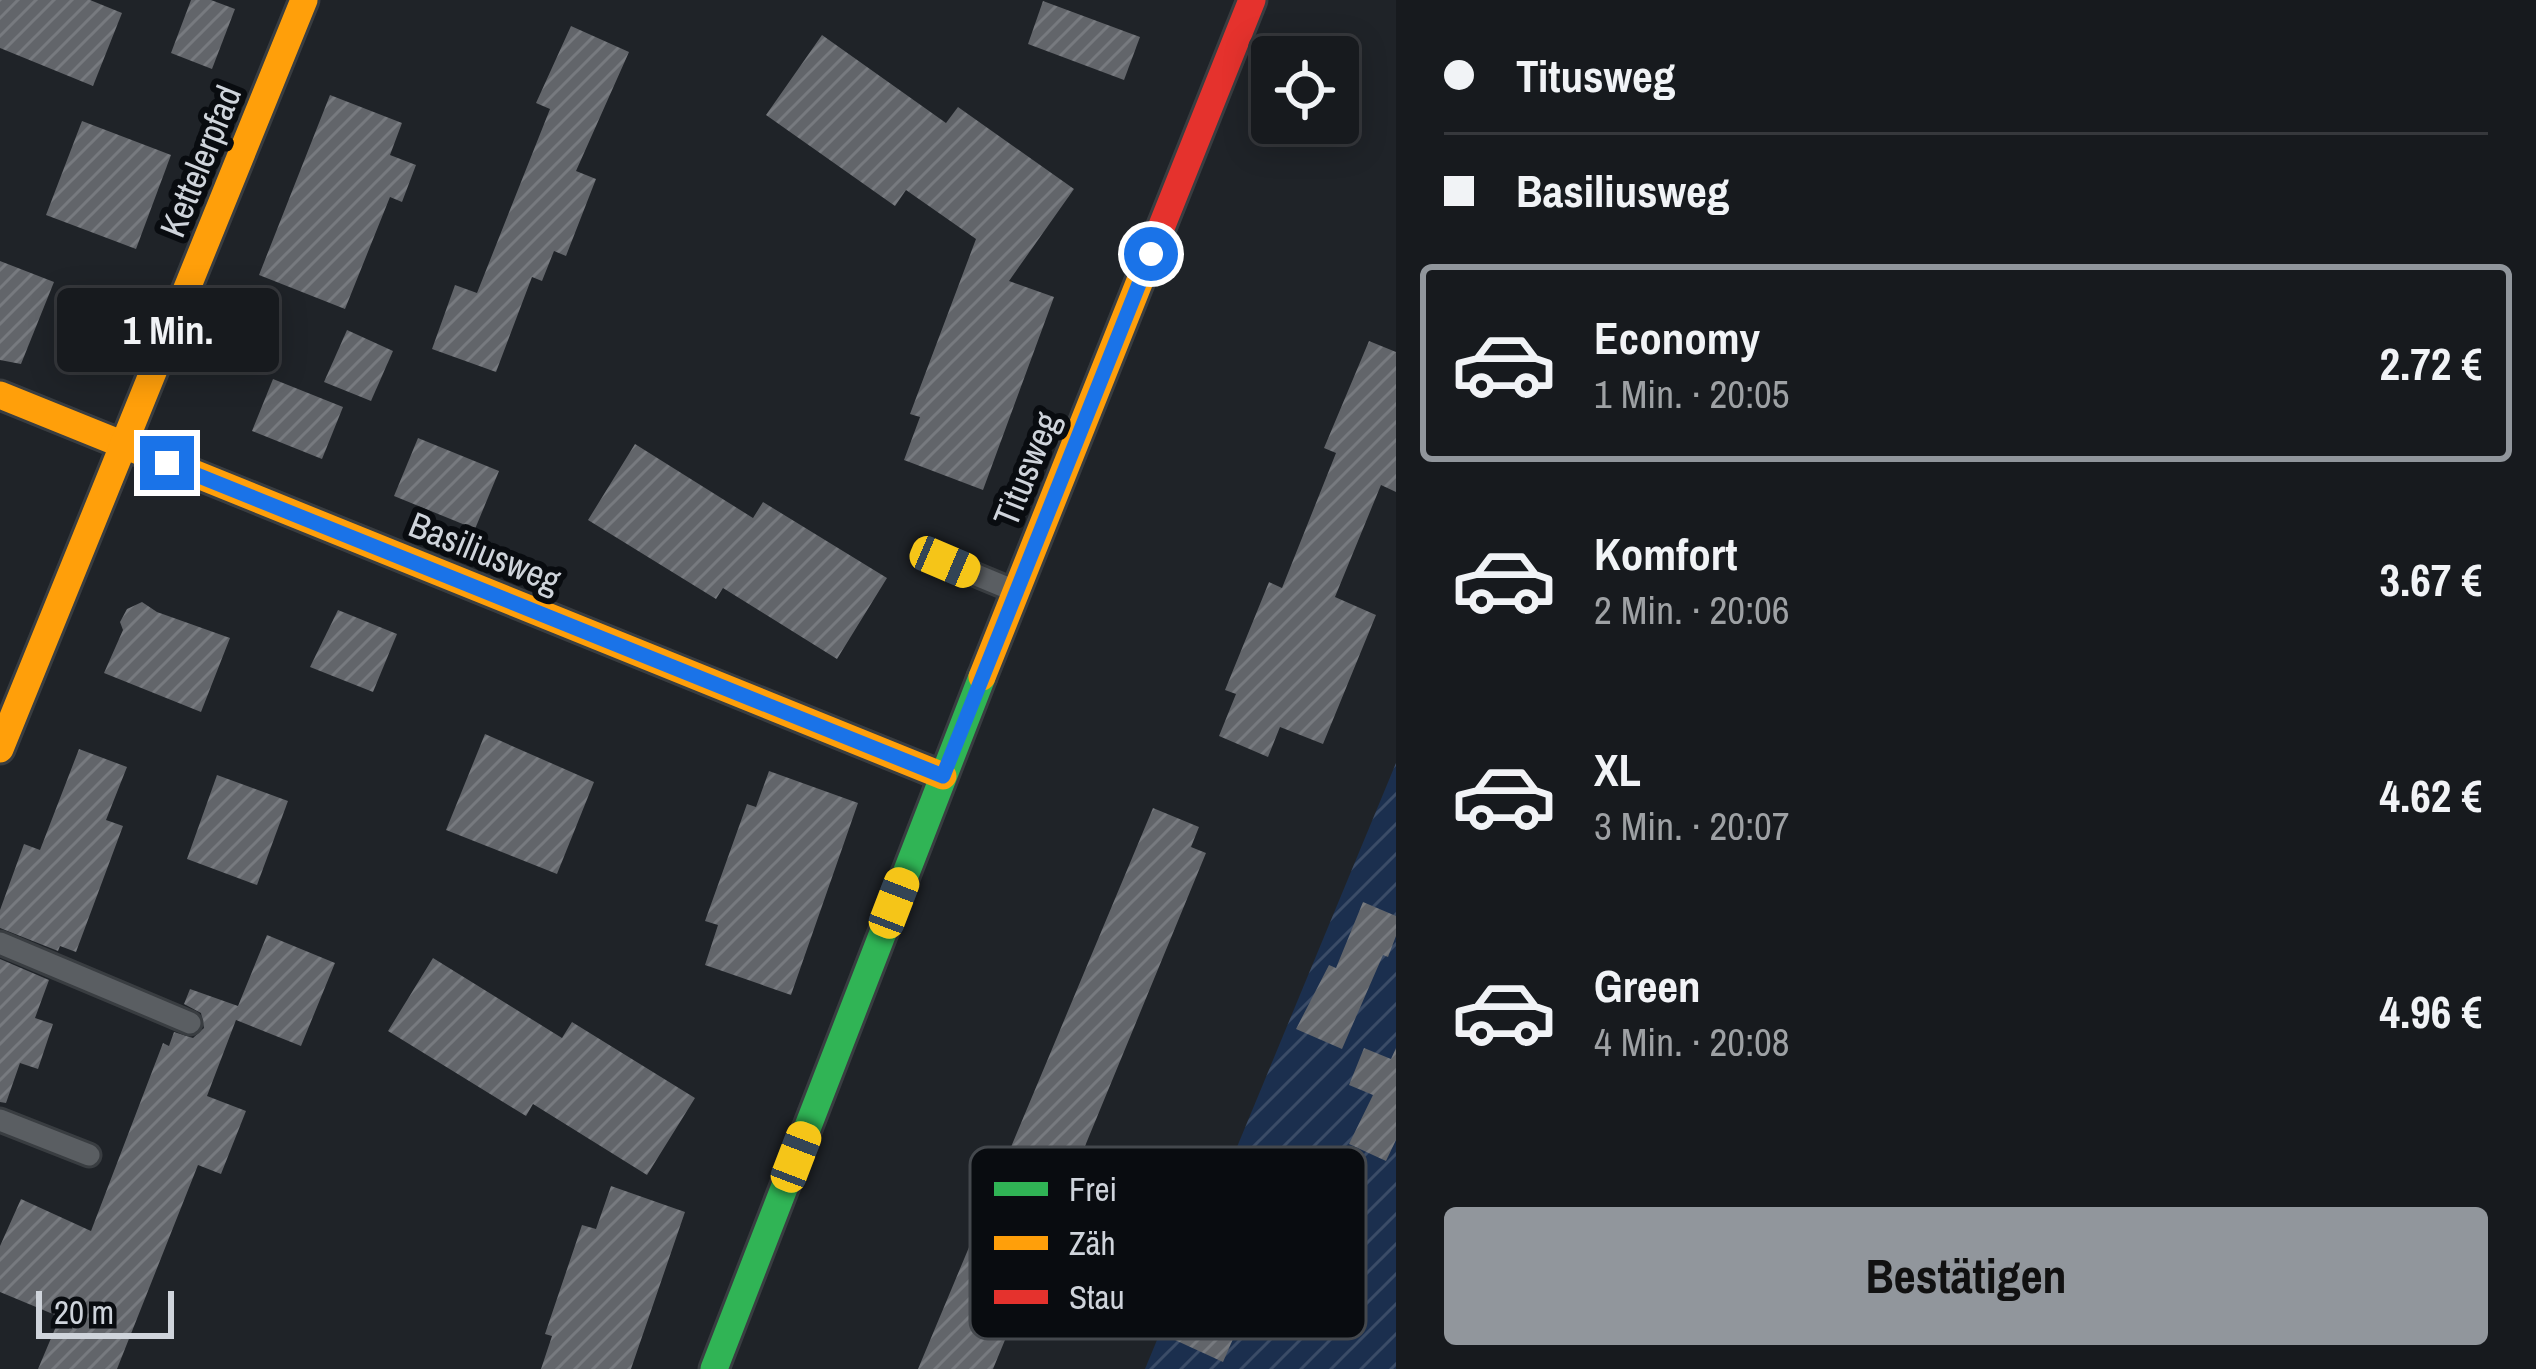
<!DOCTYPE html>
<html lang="de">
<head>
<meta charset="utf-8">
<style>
	body { margin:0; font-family:"Archivo Narrow",sans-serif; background:#202327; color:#f1f3f6; height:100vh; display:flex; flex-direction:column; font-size:45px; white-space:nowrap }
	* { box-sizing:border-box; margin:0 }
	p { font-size:39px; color:#9ea1a4 }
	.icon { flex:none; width:66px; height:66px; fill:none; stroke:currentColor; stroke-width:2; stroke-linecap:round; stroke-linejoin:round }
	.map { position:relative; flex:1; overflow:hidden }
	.sheet { display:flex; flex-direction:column; background:#171a1e; width:1140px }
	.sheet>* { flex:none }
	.hud { display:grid; align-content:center; height:264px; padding:0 48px; background:#171a1e }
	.buttons { position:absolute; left:1251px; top:36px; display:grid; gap:24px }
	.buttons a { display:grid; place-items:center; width:108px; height:108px; border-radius:12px; background:#171a1e; box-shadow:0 6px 30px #0003,0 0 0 3px #36383c; font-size:60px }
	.scale { position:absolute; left:36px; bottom:30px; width:138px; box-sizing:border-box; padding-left:12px; border:6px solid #cfd4db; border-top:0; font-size:33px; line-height:42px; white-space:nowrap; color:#cfd4db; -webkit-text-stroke:9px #090c10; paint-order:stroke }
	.end { position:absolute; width:54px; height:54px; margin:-27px; border:15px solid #1a73e8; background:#fff; box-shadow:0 0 0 6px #fff }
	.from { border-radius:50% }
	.bubble { position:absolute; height:84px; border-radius:12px; background:#171a1e; box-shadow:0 6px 30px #0003,0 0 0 3px #36383c; font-size:39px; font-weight:800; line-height:84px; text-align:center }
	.car { position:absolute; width:36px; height:72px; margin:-36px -18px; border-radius:15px; box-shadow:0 0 9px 3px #0007; background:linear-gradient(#f5c518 24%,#345 0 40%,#f5c518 0 76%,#345 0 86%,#f5c518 0) }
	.hud b { display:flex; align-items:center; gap:42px; height:114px; font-size:45px }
	.hud b+b { border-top:3px solid #36383c }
	.hud i { width:30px; height:30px; background:#f1f3f6 }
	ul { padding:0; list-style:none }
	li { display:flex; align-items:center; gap:36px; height:198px; margin:0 24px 18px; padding:0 24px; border:6px solid transparent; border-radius:12px }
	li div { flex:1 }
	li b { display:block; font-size:45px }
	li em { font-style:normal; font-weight:800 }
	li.on { border-color:#91969c }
	li>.icon { width:108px; height:108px; stroke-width:1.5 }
	.button { display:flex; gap:24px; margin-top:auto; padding:24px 48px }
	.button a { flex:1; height:138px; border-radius:12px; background:#91969c; color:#111; font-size:48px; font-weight:800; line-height:138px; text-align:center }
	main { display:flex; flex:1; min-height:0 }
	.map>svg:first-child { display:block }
	.garden { fill:url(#garden-furrows) }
	.building { fill:url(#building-hatch) }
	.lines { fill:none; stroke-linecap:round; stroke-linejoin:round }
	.lane-casing { stroke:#393d41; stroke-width:27 }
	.fast-casing { stroke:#393d41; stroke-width:33 }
	.slow-casing { stroke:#393d41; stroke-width:33 }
	.jam-casing { stroke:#393d41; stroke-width:33 }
	.lane { stroke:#5a5e62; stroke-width:21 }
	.fast { stroke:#30b455; stroke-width:27 }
	.slow { stroke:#ff9f0a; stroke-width:27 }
	.jam { stroke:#e5322d; stroke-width:27 }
	.route { stroke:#1a73e8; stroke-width:15 }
	.labels { text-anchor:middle; stroke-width:12; stroke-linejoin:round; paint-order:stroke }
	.street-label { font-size:36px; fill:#cfd4db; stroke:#090c10 }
	.key { fill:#090c10; stroke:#44484d; stroke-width:3 }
	.key-label { font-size:33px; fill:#cfd4db }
</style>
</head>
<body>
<main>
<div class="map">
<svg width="1396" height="1369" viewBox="0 0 1396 1369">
	<defs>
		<pattern id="garden-furrows" width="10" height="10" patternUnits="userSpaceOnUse" patternTransform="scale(3)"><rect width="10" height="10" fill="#1b2f4e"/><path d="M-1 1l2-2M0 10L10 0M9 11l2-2" fill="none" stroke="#3b4c67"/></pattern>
		<pattern id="building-hatch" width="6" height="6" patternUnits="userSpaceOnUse" patternTransform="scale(3)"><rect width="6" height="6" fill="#62656a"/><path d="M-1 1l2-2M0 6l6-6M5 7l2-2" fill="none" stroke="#777a7f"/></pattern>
	</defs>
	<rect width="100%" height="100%" fill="#1f2328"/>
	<path class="garden" d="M1396,763V1369H1145Z"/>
	<g class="building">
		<path d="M0,0H90L122,13L93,86L0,48Z"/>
		<path d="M191,0H211L235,9L212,69L171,53Z"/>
		<path d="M1043,1L1140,37L1124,80L1028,44Z"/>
		<path d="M571,26L629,52L576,171L596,179L566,256L554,251L542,281L532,277L496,372L432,349L455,285L477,293L550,109L536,103Z"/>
		<path d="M822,35L946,123L958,107L1074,189L1009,281L1054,297L983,490L904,460L920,417L910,414L976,239L906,190L895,206L766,115Z"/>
		<path d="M330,95L402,123L390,155L416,165L402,202L390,197L345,309L259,275Z"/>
		<path d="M82,121L171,155L136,249L46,215Z"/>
		<path d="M0,261L54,282L21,364L0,360Z"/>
		<path d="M347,330L393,351L371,401L324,382Z"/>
		<path d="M1369,341L1396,352V492L1381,485L1335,597L1376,615L1323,744L1280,727L1268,757L1219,736L1236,694L1225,690L1269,582L1282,588L1336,453L1324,448Z"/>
		<path d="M273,379L343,407L322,459L252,431Z"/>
		<path d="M418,438L499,471L475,529L394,496Z"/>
		<path d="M635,444L753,518L763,502L887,578L837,659L723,588L716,599L588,520Z"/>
		<path d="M142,602L157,612L230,638L201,712L104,673L123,630L120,622L127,609Z"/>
		<path d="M338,610L397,634L373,692L310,667Z"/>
		<path d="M485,734L594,782L557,874L446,830Z"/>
		<path d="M79,749L127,767L106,820L123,826L76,952L60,946L58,951L0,928V910L24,844L40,850Z"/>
		<path d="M769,771L858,803L791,995L705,965L718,925L705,921L747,804L756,807Z"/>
		<path d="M217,775L288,801L257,885L187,859Z"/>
		<path d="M1153,808L1199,827L1191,847L1206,853L993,1369H918Z"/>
		<path d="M1363,902L1396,916V936L1388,957L1383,955L1342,1049L1296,1029L1329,965L1336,968Z"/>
		<path d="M267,935L335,963L301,1046L236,1020L207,1096L246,1111L221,1174L198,1165L117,1369H38L60,1317L0,1292V1246L21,1199L91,1231L163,1043L169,1046L174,1032L193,1038L204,1028L201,1013L184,1004L190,989L238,1006Z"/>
		<path d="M433,958L562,1038L572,1022L695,1098L647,1175L533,1104L526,1116L388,1031Z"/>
		<path d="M0,959L49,980L35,1018L53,1024L38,1069L20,1063L6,1103L0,1102Z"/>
		<path d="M1364,1048L1391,1059L1396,1048V1140L1386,1161L1349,1144L1373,1095L1349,1085Z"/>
		<path d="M611,1186L685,1212L631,1369H541L552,1336L545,1334L582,1225L596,1229Z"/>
		<path d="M1211,1258L1260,1277L1223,1362L1175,1340Z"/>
	</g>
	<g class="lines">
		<defs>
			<g id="lane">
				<path d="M945,562L1010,589"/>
				<path d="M0,943L190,1023"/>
				<path d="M0,1120L89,1155"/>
			</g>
			<path id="fast" d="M714,1369L982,677"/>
			<g id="slow">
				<path d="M0,395L943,776"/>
				<path d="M982,677L1155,243"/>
				<path d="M0,749L304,0"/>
			</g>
			<path id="jam" d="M1155,243L1252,0"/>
		</defs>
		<use href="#lane" class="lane-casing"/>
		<use href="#fast" class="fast-casing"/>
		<use href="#slow" class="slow-casing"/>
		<use href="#jam" class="jam-casing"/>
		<use href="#lane" class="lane"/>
		<use href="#fast" class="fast"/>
		<use href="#slow" class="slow"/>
		<use href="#jam" class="jam"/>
	</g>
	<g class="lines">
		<path class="route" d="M167,463L943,776L1151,254"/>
	</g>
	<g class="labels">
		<g class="street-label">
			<text transform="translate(200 161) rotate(-68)" y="13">Kettelerpfad</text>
			<text transform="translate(1026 469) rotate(-68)" y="13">Titusweg</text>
			<text transform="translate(485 552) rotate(22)" y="13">Basiliusweg</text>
		</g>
	</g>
	<rect x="970" y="1147" width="396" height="192" rx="18" class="key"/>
	<rect x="994" y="1182" width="54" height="14" fill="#30b455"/>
	<rect x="994" y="1236" width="54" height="14" fill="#ff9f0a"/>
	<rect x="994" y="1290" width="54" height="14" fill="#e5322d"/>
	<g class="key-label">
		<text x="1069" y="1201">Frei</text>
		<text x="1069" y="1255">Zäh</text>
		<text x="1069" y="1309">Stau</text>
	</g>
</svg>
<div class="buttons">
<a><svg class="icon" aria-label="locate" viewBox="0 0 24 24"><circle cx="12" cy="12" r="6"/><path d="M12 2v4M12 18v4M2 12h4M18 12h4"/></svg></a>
</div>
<div class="scale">20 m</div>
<i class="end from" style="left:1151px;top:254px"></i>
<i class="end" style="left:167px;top:463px"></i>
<div class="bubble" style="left:57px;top:288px;width:222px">1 Min.</div>
<i class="car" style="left:945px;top:562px;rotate:113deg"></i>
<i class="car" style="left:894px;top:903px;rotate:21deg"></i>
<i class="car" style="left:796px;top:1157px;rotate:21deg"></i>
</div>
<section class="sheet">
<div class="hud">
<b><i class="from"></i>Titusweg</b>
<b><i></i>Basiliusweg</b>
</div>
<ul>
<li class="on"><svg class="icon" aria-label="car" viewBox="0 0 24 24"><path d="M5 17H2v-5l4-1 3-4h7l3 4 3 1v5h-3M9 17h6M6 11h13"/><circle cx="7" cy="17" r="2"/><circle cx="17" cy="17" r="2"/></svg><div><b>Economy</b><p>1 Min. · 20:05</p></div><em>2.72 €</em></li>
<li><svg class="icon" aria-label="car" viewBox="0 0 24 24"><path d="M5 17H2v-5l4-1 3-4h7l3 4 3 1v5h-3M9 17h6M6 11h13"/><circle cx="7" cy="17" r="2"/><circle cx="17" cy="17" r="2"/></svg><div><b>Komfort</b><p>2 Min. · 20:06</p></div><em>3.67 €</em></li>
<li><svg class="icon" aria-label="car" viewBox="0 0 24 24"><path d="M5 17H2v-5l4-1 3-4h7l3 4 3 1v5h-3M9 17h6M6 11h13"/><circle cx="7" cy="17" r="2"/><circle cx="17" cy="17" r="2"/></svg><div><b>XL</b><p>3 Min. · 20:07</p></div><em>4.62 €</em></li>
<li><svg class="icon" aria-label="car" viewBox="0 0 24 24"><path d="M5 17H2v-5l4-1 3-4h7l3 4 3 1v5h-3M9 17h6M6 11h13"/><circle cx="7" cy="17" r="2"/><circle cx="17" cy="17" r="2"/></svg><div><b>Green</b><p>4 Min. · 20:08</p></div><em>4.96 €</em></li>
</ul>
<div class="button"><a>Bestätigen</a></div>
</section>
</main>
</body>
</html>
